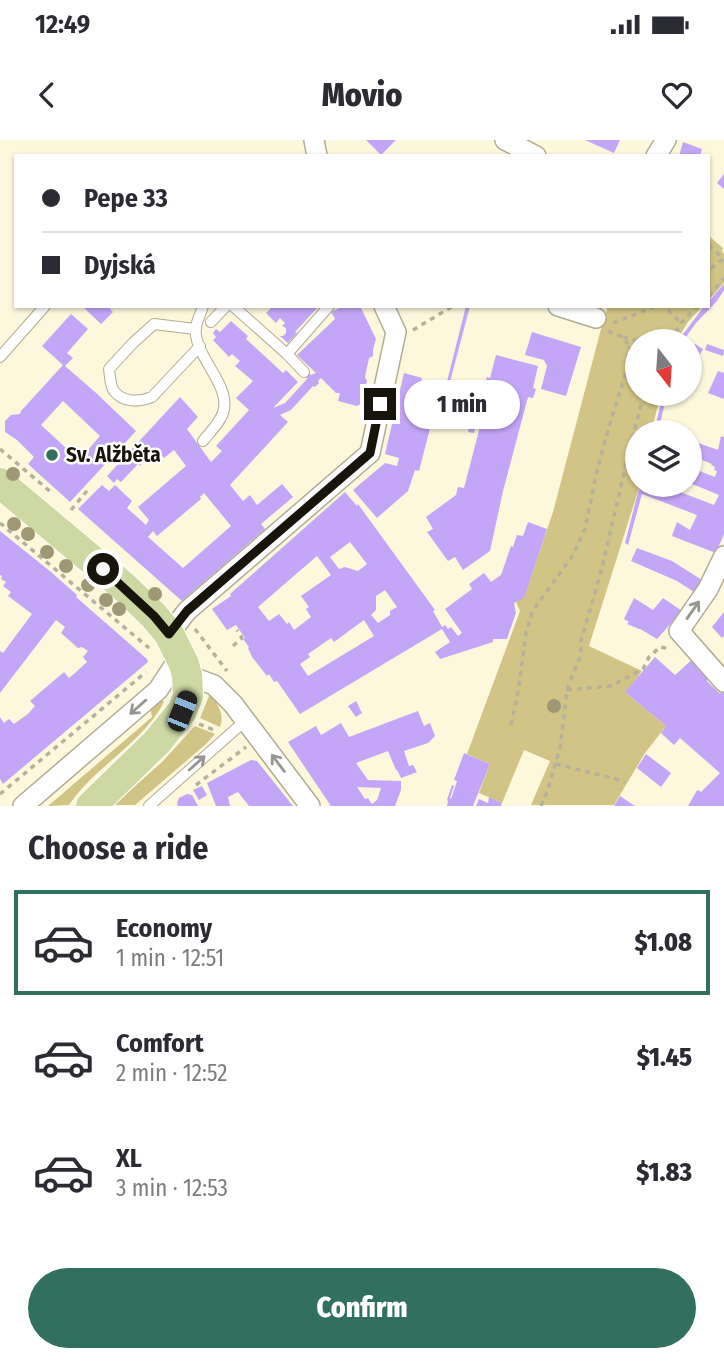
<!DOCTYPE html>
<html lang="en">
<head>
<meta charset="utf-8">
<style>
	body { margin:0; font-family:"Fira Sans Condensed",sans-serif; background:#f2f2f3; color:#2b2b33; height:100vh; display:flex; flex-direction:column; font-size:26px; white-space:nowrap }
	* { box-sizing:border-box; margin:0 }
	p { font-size:23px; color:#7c7c81 }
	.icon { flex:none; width:38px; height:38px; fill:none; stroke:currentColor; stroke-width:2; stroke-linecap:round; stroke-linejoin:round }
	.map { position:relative; height:666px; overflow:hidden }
	.panel { display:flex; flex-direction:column; background:#fff; flex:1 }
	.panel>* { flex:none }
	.guide { position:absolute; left:14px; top:14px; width:696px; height:154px; border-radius:0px; box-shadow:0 2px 5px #0004; display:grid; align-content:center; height:154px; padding:0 28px; background:#fff }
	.needle { width:46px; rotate:163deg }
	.tools { position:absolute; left:625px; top:189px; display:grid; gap:14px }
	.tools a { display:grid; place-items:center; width:77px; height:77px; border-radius:50%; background:#fff; box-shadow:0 2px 5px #0004; font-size:35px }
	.end { position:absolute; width:32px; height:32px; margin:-16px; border:9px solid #17150b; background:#fff; box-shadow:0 0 0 4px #fff }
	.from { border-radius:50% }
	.bubble { position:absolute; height:49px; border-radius:24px; background:#fff; box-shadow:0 2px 5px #0004; font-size:23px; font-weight:800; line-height:49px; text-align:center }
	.car { position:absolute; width:21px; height:42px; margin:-21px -10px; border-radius:9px; box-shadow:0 0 5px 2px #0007; background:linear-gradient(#222 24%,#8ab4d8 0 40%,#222 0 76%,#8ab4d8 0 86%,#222 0) }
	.guide b { display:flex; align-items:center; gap:24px; height:66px; font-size:26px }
	.guide b+b { border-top:2px solid #e1e1e2 }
	.guide i { width:18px; height:18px; background:#2b2b33 }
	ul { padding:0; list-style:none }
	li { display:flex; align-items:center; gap:21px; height:105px; margin:0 14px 10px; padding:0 14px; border:4px solid transparent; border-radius:0px }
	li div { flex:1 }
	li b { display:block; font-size:26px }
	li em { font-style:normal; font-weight:800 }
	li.selected { border-color:#31705e }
	li>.icon { width:63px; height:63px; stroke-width:1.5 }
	h2 { padding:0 28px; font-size:32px; line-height:84px }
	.button { display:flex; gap:14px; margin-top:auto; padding:14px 28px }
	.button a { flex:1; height:80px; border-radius:42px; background:#31705e; color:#fff; font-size:28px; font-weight:800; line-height:80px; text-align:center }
	.status { display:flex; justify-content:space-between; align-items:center; height:49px; padding:0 35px; background:#fff; direction:ltr }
	.status svg { height:19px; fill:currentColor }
	header { display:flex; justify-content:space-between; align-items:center; height:91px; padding:0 28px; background:#fff; font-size:32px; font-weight:800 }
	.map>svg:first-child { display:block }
	.green { fill:#d2c485 }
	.building { fill:#c4a6f8; fill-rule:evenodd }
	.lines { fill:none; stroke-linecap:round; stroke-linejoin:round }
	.service-casing { stroke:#b1ac92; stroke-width:12 }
	.minor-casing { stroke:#b1ac92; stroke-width:22 }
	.primary-casing { stroke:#fff; stroke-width:32 }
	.path { stroke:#b5b19b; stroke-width:3.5; stroke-dasharray:5 5; stroke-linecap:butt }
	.service { stroke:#fff; stroke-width:10 }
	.minor { stroke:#fff; stroke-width:19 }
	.primary { stroke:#cdd8a3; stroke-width:30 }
	.tree { fill:#9f9775 }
	.oneway { stroke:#979691 }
	.route { stroke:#17150b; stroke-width:9 }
	.poi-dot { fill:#31705e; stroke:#fff; stroke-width:2.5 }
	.labels { text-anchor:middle; stroke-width:5; stroke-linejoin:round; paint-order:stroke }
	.poi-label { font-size:21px; font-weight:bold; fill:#17150b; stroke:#fff; text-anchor:start }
</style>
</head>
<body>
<div class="status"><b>12:49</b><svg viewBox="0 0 49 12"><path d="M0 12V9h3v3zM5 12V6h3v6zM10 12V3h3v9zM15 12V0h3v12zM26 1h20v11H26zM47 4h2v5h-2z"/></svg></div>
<header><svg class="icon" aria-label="back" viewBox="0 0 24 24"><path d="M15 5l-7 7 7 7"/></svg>Movio<svg class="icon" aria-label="heart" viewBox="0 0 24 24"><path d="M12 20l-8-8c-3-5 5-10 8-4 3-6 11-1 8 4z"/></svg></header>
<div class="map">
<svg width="724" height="666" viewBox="0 0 724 666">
	<rect width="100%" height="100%" fill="#fdf7dc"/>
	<g class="green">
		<path d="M709,96L723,108L722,111L724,114V143L709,160Z"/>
		<path d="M608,166H703L688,182L676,201H637V254H661L651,292H637V345H640L589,506L642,531L626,553L666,586L645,613L614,665H531L550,621L524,610L502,663L479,653L490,624L467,614L520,471L516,462L524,457L553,372L601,189Z"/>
		<path d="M211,555C218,565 225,575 220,587L200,578L209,556Z"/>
		<path d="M157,556L164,562C142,604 95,626 69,665L48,666L152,577L149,563Z"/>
		<path d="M195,586L215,594L206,604L135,665H114L163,621Z"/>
	</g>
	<g class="building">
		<path d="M366,0H396L381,15Z"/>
		<path d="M585,0H620L614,13Z"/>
		<path d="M683,2L702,9L700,16H679Z"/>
		<path d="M724,34V49L717,43Z"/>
		<path d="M724,144V150L717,161L696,183L683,201H678L702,169L704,166H709V161Z"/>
		<path d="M82,166H113L110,169L113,172L101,184Z"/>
		<path d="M273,166H319L295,192L297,193L288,203L280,196H283L286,193V188L282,186L285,183L280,178L276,183L266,173Z"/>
		<path d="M344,166H360L376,199L373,210V216L369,218L365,237L367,241L362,263L357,266L338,261L340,253H336L321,238L318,241L319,243L315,247L313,246L291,270L280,275L288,282L230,345L243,361L250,355L257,365L282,344L293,357L261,384L265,389L182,461L78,369L102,345L109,351L115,345L132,361L127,368L146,385L149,380L138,367L186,326L174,310L164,318L155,308L140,326L138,324L121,342L117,339L114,343L107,336L180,257L198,277L187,289L211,322L222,311L216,306L249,270L236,258L253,241L235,226L240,221L232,214L229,217L213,200L216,197L213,193L216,189L220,192L231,181L248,196L246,199L283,233L286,230L298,242L273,268L285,263L307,239L306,237L309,233L311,235L316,233L297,215L335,179L331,172ZM204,353L231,386L183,428L148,397L153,391L157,396L201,359L200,357Z"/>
		<path d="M466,166H470L441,276L434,274V272L439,273Z"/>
		<path d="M71,174L88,189L67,213L73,218L65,226L95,252L136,291L70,362L28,324L34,317L17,300L5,292V281L11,275L20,274L21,271L63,225L42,206ZM63,261L100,296L79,320L41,285Z"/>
		<path d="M532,192L581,207L566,256L541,249L547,226L544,220L525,215Z"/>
		<path d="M695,204L703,209L695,223L690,220V213Z"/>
		<path d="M707,204L724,210L723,216L705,210Z"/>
		<path d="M496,215L538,226L533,248L536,249L533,258L528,257L503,351L490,411L463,430L455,417L448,421L427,392L433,389L426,377L456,355L458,347L464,348L490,248L484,246L487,237L490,238Z"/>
		<path d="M718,231L724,233V259L708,253Z"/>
		<path d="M404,233L422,238L416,261L429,264L428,272L434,273L419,331L415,330L408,351L377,378L353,350L385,323L397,326L399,318L385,314Z"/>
		<path d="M472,246L485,249L474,293L468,292L469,286L463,284Z"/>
		<path d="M663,254H667L658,292H654Z"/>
		<path d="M721,296L724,297V394L716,413L672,396L677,382L690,390L697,375L642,354L628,405L625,403L640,345H662L714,365L719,355L690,343V338L694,329L715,337L717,331L714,330L715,327L711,325L712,324L690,315V300L718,310Z"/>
		<path d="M345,352L357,366L358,364L435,470L433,471L442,487L445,485L448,489L451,487L458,496L462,493L445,469L472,449L469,444L484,433L491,442L501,435L511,406L513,407L517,395L523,396L528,382L547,389L524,458L514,463L516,473L507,499H493V502L440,519L435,512L450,502L442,489L300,574L277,541L274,542L269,534L267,536L252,517L248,508L249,507L243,499L245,498L236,485L227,490L212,469L231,456L230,454ZM350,402L367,424L358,431L345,427L339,429L330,417ZM317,416L331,435L301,456L309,467L306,469L311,477L294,490L289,482L287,484L279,474L269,481L258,467ZM385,450L397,467L390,471V475L378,483L371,475L376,470V456ZM364,480L374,496L308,536L300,524L310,517L308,514L331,498L334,502Z"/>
		<path d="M0,391L51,432L77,455L76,457L147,519L148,522L3,644L0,639V577L4,583L9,579L14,584L28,574L35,566L30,561L64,532L69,538L75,533L87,522L83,517L88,511L82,507L78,508L61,493L65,487L56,480L0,553V511L3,513L32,474L8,456L11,452L3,446L6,442L1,439L2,436L0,435Z"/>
		<path d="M637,408L672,421L702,440L694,452L677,441L631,421Z"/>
		<path d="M634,458L653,470L663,458L682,471L657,499L642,490L627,484L629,482L624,479Z"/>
		<path d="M724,472V496L722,498L712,487Z"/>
		<path d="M655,517L675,535L695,517L707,534V541L719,553L724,552V666H688L696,652L698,650L701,652L720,633L680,598L674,605L661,593L666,586L625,552Z"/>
		<path d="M356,561L362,573L356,577L348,566Z"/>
		<path d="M418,571L424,586L430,583L435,596L428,603L404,611L409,626L413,625L417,632L401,638L397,630H396L388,611L356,623L368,640L401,641V650L395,666H331L288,602L316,586L321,595L341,583L349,597ZM357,647L381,648L377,660L372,664L368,658L365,659Z"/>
		<path d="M464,613L490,624L473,666H447L448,661L447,660L452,645L454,646L450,658L451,659L457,641L454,640Z"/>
		<path d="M646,614L671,633L661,647L637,628Z"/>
		<path d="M251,620L257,621L293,666H249L238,652L228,657L230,666H216L207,643Z"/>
		<path d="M202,646L207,655L199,660L193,650Z"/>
		<path d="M187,654L192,655L198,666H178L177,663L179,658Z"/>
		<path d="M620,656L635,666H614Z"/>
		<path d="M489,657L502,663L501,666H476L479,659L488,663Z"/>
	</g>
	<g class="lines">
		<defs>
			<g id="service">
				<path d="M233,166L287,214"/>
				<path d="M211,182L226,166"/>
				<path d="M195,189L154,184L133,203L109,229C110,235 110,246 114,251C123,263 140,262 152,257L200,206"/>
				<path d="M0,217L45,166"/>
				<path d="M304,232L287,214L329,166"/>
				<path d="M203,301C210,292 222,281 224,269C229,242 192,214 196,187C197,180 201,173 203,166"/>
				<path d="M149,666L246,580"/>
			</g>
			<g id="minor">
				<path d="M314,0L317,16"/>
				<path d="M505,0L536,16"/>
				<path d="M656,16L666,0"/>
				<path d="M558,166L596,178"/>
				<path d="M724,416L708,449L679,491L724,542"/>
				<path d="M169,494L187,471L370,313L396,192L384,166"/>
				<path d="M187,535L214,545L233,564L310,666"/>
				<path d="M23,666L158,550L181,515"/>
			</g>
			<path id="primary" d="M0,343L123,446L154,476L169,494L184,524L187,535L188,556L182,571L157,602L91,666"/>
		</defs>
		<use href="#service" class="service-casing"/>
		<use href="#minor" class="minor-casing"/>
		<use href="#primary" class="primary-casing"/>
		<g class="path">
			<path d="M709,105L723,119L709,130"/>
			<path d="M709,156L724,138"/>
			<path d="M668,170L681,183"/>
			<path d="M613,183L657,166"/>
			<path d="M413,190L453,166"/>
			<path d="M608,191L623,197L629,206L637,212"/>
			<path d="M623,197L638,201"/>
			<path d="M671,201L681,183L698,166"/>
			<path d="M0,309L52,353"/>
			<path d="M71,370L86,352L82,348"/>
			<path d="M0,383L149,508"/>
			<path d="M195,489L227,531"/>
			<path d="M233,506L242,498L237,490"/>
			<path d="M567,550L611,546L643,529L649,517L660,507L671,509"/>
			<path d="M199,584L214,590"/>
			<path d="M511,585L518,552L526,493L532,472L573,415L585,389L597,331L608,290L627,229L629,206"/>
			<path d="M556,624L616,639L625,643"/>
			<path d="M196,645L246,607"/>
			<path d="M0,654L146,532"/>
			<path d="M541,666L548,649L560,608L567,550L581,514V501L602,428L629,311L644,254"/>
		</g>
		<use href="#service" class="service"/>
		<use href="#minor" class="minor"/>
		<use href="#primary" class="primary"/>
	</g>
	<g class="tree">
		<circle cx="13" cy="334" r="7"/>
		<circle cx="14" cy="384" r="7"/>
		<circle cx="28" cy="394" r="7"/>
		<circle cx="47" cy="412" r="7"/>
		<circle cx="66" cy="426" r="7"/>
		<circle cx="88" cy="445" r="7"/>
		<circle cx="155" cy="454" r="7"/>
		<circle cx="106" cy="460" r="7"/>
		<circle cx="119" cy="469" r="7"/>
		<circle cx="554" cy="566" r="7"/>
	</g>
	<defs><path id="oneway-shaft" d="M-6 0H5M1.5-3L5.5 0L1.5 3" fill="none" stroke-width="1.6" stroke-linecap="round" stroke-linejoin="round" transform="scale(1.75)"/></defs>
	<g class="oneway">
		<use href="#oneway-shaft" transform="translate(693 470) rotate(-55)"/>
		<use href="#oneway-shaft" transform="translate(138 567) rotate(139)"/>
		<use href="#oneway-shaft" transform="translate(197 623) rotate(-42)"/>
		<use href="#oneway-shaft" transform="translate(278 623) rotate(-127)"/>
	</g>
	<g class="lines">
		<path class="route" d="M103,429L154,476L169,494L187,471L370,313L380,264"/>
	</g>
	<circle class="poi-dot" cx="52" cy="315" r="7"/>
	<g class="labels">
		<g class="poi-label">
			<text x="66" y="322">Sv. Alžběta</text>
		</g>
	</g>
</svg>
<div class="tools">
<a><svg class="needle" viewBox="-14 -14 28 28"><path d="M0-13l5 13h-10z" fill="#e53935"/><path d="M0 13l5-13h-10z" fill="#7c7c81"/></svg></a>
<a><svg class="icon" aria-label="layers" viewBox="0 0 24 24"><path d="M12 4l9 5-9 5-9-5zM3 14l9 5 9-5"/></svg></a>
</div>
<i class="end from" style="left:103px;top:429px"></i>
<i class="end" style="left:380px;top:264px"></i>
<div class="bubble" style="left:404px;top:240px;width:116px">1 min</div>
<i class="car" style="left:182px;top:571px;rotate:22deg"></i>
<div class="guide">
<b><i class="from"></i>Pepe 33</b>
<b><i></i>Dyjská</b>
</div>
</div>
<section class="panel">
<h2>Choose a ride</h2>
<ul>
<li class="selected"><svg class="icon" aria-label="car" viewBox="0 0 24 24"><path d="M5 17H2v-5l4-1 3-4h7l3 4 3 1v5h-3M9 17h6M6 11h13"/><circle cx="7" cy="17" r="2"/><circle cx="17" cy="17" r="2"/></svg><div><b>Economy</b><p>1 min · 12:51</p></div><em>$1.08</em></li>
<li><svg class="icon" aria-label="car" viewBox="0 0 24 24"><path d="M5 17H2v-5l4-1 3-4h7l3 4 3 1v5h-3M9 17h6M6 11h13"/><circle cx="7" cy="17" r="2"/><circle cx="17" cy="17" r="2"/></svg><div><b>Comfort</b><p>2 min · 12:52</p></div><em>$1.45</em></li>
<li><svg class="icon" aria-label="car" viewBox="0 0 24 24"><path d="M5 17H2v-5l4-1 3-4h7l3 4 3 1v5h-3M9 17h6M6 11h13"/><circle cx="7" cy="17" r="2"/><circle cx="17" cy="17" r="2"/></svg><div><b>XL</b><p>3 min · 12:53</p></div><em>$1.83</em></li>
</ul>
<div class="button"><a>Confirm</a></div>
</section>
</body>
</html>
